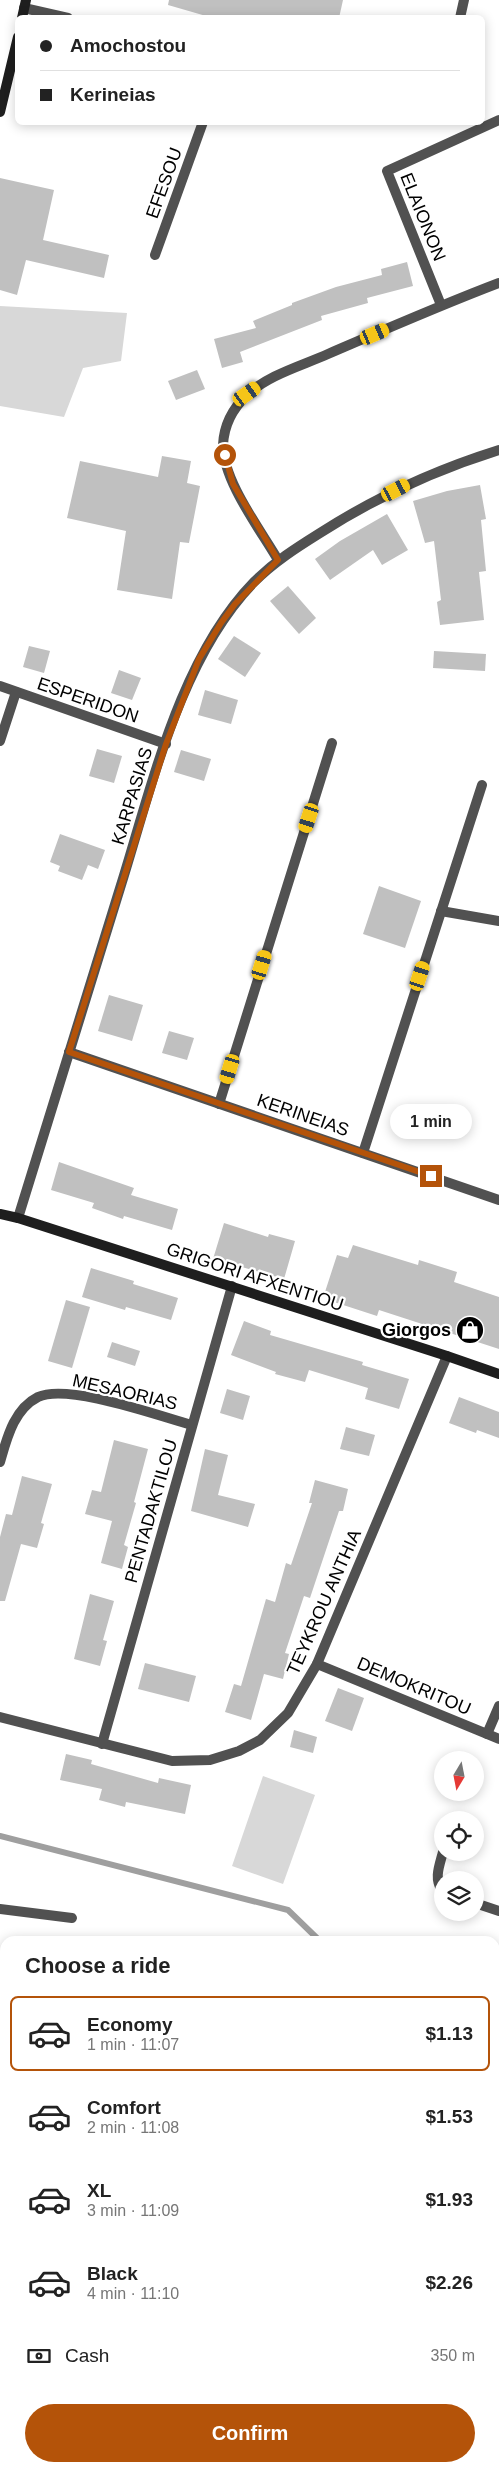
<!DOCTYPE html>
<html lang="en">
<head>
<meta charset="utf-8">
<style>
	body { margin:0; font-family:Arial,sans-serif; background:#f2f2f2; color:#222; height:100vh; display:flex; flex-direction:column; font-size:19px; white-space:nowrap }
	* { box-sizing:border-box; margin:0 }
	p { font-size:16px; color:#767676 }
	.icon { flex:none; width:28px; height:28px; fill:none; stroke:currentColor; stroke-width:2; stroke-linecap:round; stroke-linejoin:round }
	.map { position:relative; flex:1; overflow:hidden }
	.panel { position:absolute; left:0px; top:1936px; width:500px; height:536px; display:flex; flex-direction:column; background:#fff; border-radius:15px 15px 0 0; box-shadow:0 2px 12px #0003 }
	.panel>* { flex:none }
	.top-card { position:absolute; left:15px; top:15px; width:470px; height:110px; border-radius:8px; box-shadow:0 2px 12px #0003; display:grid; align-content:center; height:110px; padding:0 25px; background:#fff }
	.needle { width:32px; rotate:190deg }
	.controls { position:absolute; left:434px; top:1751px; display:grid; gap:10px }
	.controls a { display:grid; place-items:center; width:50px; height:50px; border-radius:50%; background:#fff; box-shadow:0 2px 12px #0003; font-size:25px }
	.end { position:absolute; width:22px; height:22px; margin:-11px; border:6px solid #b45309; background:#fff; box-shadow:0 0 0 2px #fff }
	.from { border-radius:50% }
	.bubble { position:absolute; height:35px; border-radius:18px; background:#fff; box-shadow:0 2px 12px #0003; font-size:16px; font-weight:700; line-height:35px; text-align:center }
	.car { position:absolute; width:15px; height:30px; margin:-15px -8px; border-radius:6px; box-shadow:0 0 4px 1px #0007; background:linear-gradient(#f5c518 24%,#345 0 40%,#f5c518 0 76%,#345 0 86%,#f5c518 0) }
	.top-card b { display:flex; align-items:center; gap:18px; height:48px; font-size:19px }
	.top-card b+b { border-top:1px solid #e0e0e0 }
	.top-card i { width:12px; height:12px; background:#222 }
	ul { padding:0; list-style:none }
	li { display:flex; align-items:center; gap:15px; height:75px; margin:0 10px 8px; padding:0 15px; border:2px solid transparent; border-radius:8px }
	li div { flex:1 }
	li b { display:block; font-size:19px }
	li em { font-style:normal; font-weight:700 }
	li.active { border-color:#b45309 }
	li>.icon { width:45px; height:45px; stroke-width:1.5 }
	h2 { padding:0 25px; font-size:22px; line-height:60px }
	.pay { display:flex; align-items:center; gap:12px; height:55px; padding:0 25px; font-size:19px }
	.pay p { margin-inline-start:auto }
	.cta { display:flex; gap:10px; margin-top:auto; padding:10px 25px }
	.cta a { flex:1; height:58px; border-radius:30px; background:#b45309; color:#fff; font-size:20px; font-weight:700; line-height:58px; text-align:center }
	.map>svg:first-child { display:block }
	.green { fill:#d8d8d8 }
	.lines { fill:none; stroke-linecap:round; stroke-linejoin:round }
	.stream { stroke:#9f9f9f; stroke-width:6 }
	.building { fill:#c0c0c0 }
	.street { stroke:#515151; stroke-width:10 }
	.secondary { stroke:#1e1e1e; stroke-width:10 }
	.route { stroke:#b45309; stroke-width:6 }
	.labels { text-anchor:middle; stroke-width:4.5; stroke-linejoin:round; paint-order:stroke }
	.street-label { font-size:18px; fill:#000; stroke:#fff }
	.poi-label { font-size:18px; font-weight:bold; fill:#000; stroke:#fff; text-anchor:end }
</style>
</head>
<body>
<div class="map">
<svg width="499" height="2472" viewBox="0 0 499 2472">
	<rect width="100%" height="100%" fill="#fff"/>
	<g class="green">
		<path d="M0,306L127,313L121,361L83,368L64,417L0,406Z"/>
		<path d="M263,1776L315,1795L283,1884L232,1866Z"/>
	</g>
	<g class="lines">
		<g class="stream">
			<path d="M0,1836L288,1910L320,1941"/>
			<path d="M495,2152L499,2158"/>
		</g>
	</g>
	<g class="building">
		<path d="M169,0H343L339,18H213L168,5Z"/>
		<path d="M0,178L54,190L43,240L109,255L104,278L26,260L17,295L0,290Z"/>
		<path d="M407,262L413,286L367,298L368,303L321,316L322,320L240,352L243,362L222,368L214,339L256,328L253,321L292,305V303L336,287L382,275L381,269Z"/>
		<path d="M197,370L205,389L176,400L168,381Z"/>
		<path d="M162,456L191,461L187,483L200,486L189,543L180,542L172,599L117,590L126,531L67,518L80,461L158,477Z"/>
		<path d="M480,485L486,519L481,520L486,571L479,572L484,620L440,625L437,602L441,600L434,541L425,543L413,501L447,491Z"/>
		<path d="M387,514L408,550L382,565L373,550L330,580L315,559L340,541Z"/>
		<path d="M288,586L316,618L299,634L270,601Z"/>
		<path d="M234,636L261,653L245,677L218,659Z"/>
		<path d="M29,646L50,651L44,673L23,667Z"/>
		<path d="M434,651L486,654L485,671L433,668Z"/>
		<path d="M119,670L141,678L132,700L111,693Z"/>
		<path d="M205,690L238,700L231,724L198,715Z"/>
		<path d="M97,749L122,756L114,783L89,776Z"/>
		<path d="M181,750L211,759L204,781L174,772Z"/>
		<path d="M60,834L105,850L98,869L88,865L82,880L58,871L60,866L50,862Z"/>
		<path d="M379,886L421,901L405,948L363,934Z"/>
		<path d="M109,995L143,1005L132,1041L98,1031Z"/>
		<path d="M169,1031L194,1038L187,1060L162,1053Z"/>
		<path d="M59,1162L134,1188L131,1195L178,1209L172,1230L124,1216L123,1219L92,1208L94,1203L51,1190Z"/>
		<path d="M224,1223L268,1237L269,1234L295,1241L284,1279L213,1259Z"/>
		<path d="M353,1245L418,1265L419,1260L457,1272L454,1282L499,1297V1349L379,1310L377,1316L334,1302L335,1299L324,1295L337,1255L348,1258Z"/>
		<path d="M91,1268L134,1281L133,1284L178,1298L171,1320L126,1307L125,1310L82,1297Z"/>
		<path d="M66,1300L90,1307L72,1368L48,1361Z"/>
		<path d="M244,1321L271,1331L270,1335L363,1362L362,1365L409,1379L399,1409L365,1399L368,1388L309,1370L305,1382L275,1374L276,1372L231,1355Z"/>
		<path d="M112,1342L140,1351L135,1366L107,1357Z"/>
		<path d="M227,1389L250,1396L243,1420L220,1413Z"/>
		<path d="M459,1397L499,1412V1438L477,1430L476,1433L449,1423Z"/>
		<path d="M346,1427L375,1435L369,1456L340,1449Z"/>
		<path d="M114,1440L148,1449L134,1502L136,1503L124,1545L128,1547L122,1569L101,1563L112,1521L85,1514L92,1490L101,1492Z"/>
		<path d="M205,1449L228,1455L218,1495L255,1504L248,1527L191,1511Z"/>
		<path d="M22,1476L52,1484L41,1523L44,1524L37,1548L21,1544L5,1601H0V1537L6,1514L12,1515Z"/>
		<path d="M315,1480L348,1489L343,1511H339L310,1598L304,1596L285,1653L289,1654L283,1679L264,1674L251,1720L225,1712L234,1684L241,1686L266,1599L275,1602L286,1563L291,1565L312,1503H309Z"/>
		<path d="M90,1594L114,1601L103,1640L107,1641L100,1666L74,1659Z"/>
		<path d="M145,1663L196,1676L189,1702L138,1689Z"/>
		<path d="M338,1688L364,1698L352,1731L325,1721Z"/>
		<path d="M294,1730L317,1737L313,1753L290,1747Z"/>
		<path d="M66,1754L92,1760L91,1764L158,1783L159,1778L191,1785L185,1814L126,1802L125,1807L99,1800L102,1789L60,1780Z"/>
	</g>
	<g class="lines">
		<g class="street">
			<path d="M24,8L68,18"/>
			<path d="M460,18L464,0"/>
			<path d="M155,255L203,122"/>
			<path d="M441,305L387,171L499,120"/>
			<path d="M278,560C260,529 223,481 223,445C224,425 232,409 247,395C268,375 301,366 328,354C384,330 441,305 499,283"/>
			<path d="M0,686L166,744"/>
			<path d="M0,741L16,692"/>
			<path d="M441,911L499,921"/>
			<path d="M69,1052L499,1200"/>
			<path d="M219,1104L332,743"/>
			<path d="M363,1153L482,785"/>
			<path d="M18,1218C52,1107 86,996 121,885C152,786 180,658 254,582C274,562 296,548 320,533C376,497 435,470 499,450"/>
			<path d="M0,1462C7,1438 14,1409 38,1397C68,1383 159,1416 192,1425"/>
			<path d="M317,1664L499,1739"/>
			<path d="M0,1717L172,1761L210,1760L239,1751L260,1740L288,1713L317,1664L447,1356"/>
			<path d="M487,1734L499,1706"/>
			<path d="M102,1744L232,1286"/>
			<path d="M442,1891C434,1878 439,1867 443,1852"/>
			<path d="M475,1903L499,1911"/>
			<path d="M0,1909L72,1918"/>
			<path d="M495,2245L499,2250"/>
			<path d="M0,2414L5,2415"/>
			<path d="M134,2468L141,2472"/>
		</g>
		<g class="secondary">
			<path d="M22,18L26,0"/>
			<path d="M0,112L18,37"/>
			<path d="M0,1214L18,1218L447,1356L499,1374"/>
		</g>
	</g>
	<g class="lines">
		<path class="route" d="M225,455L233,484L278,560L235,604L221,623L199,659L166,744L69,1052L431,1176"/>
	</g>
	<defs>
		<symbol id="shop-disc" viewBox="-11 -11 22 22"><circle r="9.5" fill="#000" stroke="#fff"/><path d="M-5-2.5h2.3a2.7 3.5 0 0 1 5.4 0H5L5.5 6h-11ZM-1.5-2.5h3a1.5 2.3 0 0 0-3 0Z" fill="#fff"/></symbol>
	</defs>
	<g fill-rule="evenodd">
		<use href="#shop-disc" x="454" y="1314" width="32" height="32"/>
	</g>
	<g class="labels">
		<g class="street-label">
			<text transform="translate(164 183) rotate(-70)" y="6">EFESOU</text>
			<text transform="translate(423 217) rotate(68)" y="6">ELAIONON</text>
			<text transform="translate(88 700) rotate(19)" y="6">ESPERIDON</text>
			<text transform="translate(132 796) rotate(-73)" y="6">KARPASIAS</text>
			<text transform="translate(303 1115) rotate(19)" y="6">KERINEIAS</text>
			<text transform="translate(255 1277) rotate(18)" y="6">GRIGORI AFXENTIOU</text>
			<text transform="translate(125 1392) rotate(13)" y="6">MESAORIAS</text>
			<text transform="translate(151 1511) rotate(-74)" y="6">PENTADAKTILOU</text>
			<text transform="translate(324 1602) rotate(-66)" y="6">TEYKROU ANTHIA</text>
			<text transform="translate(414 1686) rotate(23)" y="6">DEMOKRITOU</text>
		</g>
		<g class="poi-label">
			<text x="451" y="1336">Giorgos</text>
		</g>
	</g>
</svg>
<div class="controls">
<a><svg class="needle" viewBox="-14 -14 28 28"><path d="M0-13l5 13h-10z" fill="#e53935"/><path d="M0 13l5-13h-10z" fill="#767676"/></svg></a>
<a><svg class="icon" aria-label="locate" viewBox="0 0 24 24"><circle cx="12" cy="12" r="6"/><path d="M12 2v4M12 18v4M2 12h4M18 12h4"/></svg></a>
<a><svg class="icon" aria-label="layers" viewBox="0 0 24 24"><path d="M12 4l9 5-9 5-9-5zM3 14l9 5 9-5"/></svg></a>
</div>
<i class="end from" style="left:225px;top:455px"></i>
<i class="end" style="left:431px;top:1176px"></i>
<div class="bubble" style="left:390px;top:1104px;width:82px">1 min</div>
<i class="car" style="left:375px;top:334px;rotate:67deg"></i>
<i class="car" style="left:247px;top:394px;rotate:55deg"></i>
<i class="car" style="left:396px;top:490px;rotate:63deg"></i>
<i class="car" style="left:309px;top:818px;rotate:198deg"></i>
<i class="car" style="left:262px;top:965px;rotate:17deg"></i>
<i class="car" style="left:420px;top:976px;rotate:18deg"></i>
<i class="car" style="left:230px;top:1069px;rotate:197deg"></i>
<div class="top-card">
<b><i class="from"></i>Amochostou</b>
<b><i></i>Kerineias</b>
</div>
<section class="panel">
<h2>Choose a ride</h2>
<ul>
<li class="active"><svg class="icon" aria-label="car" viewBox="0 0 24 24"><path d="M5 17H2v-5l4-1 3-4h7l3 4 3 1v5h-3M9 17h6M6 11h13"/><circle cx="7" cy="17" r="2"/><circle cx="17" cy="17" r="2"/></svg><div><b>Economy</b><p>1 min · 11:07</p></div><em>$1.13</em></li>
<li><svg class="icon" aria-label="car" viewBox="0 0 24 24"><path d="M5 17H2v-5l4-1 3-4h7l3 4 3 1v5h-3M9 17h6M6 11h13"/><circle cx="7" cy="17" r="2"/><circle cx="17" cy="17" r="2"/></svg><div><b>Comfort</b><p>2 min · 11:08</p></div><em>$1.53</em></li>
<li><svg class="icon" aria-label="car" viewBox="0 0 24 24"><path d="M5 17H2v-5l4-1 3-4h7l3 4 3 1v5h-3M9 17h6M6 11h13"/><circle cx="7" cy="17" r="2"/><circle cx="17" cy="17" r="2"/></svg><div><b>XL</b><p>3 min · 11:09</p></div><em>$1.93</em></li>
<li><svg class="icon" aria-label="car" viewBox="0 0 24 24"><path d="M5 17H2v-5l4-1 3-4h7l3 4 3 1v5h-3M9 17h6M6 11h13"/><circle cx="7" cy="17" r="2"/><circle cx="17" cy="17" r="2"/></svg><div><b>Black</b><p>4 min · 11:10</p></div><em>$2.26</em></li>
</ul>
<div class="pay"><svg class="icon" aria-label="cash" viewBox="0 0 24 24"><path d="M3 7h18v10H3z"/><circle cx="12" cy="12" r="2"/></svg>Cash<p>350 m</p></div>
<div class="cta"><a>Confirm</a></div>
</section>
</div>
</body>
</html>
